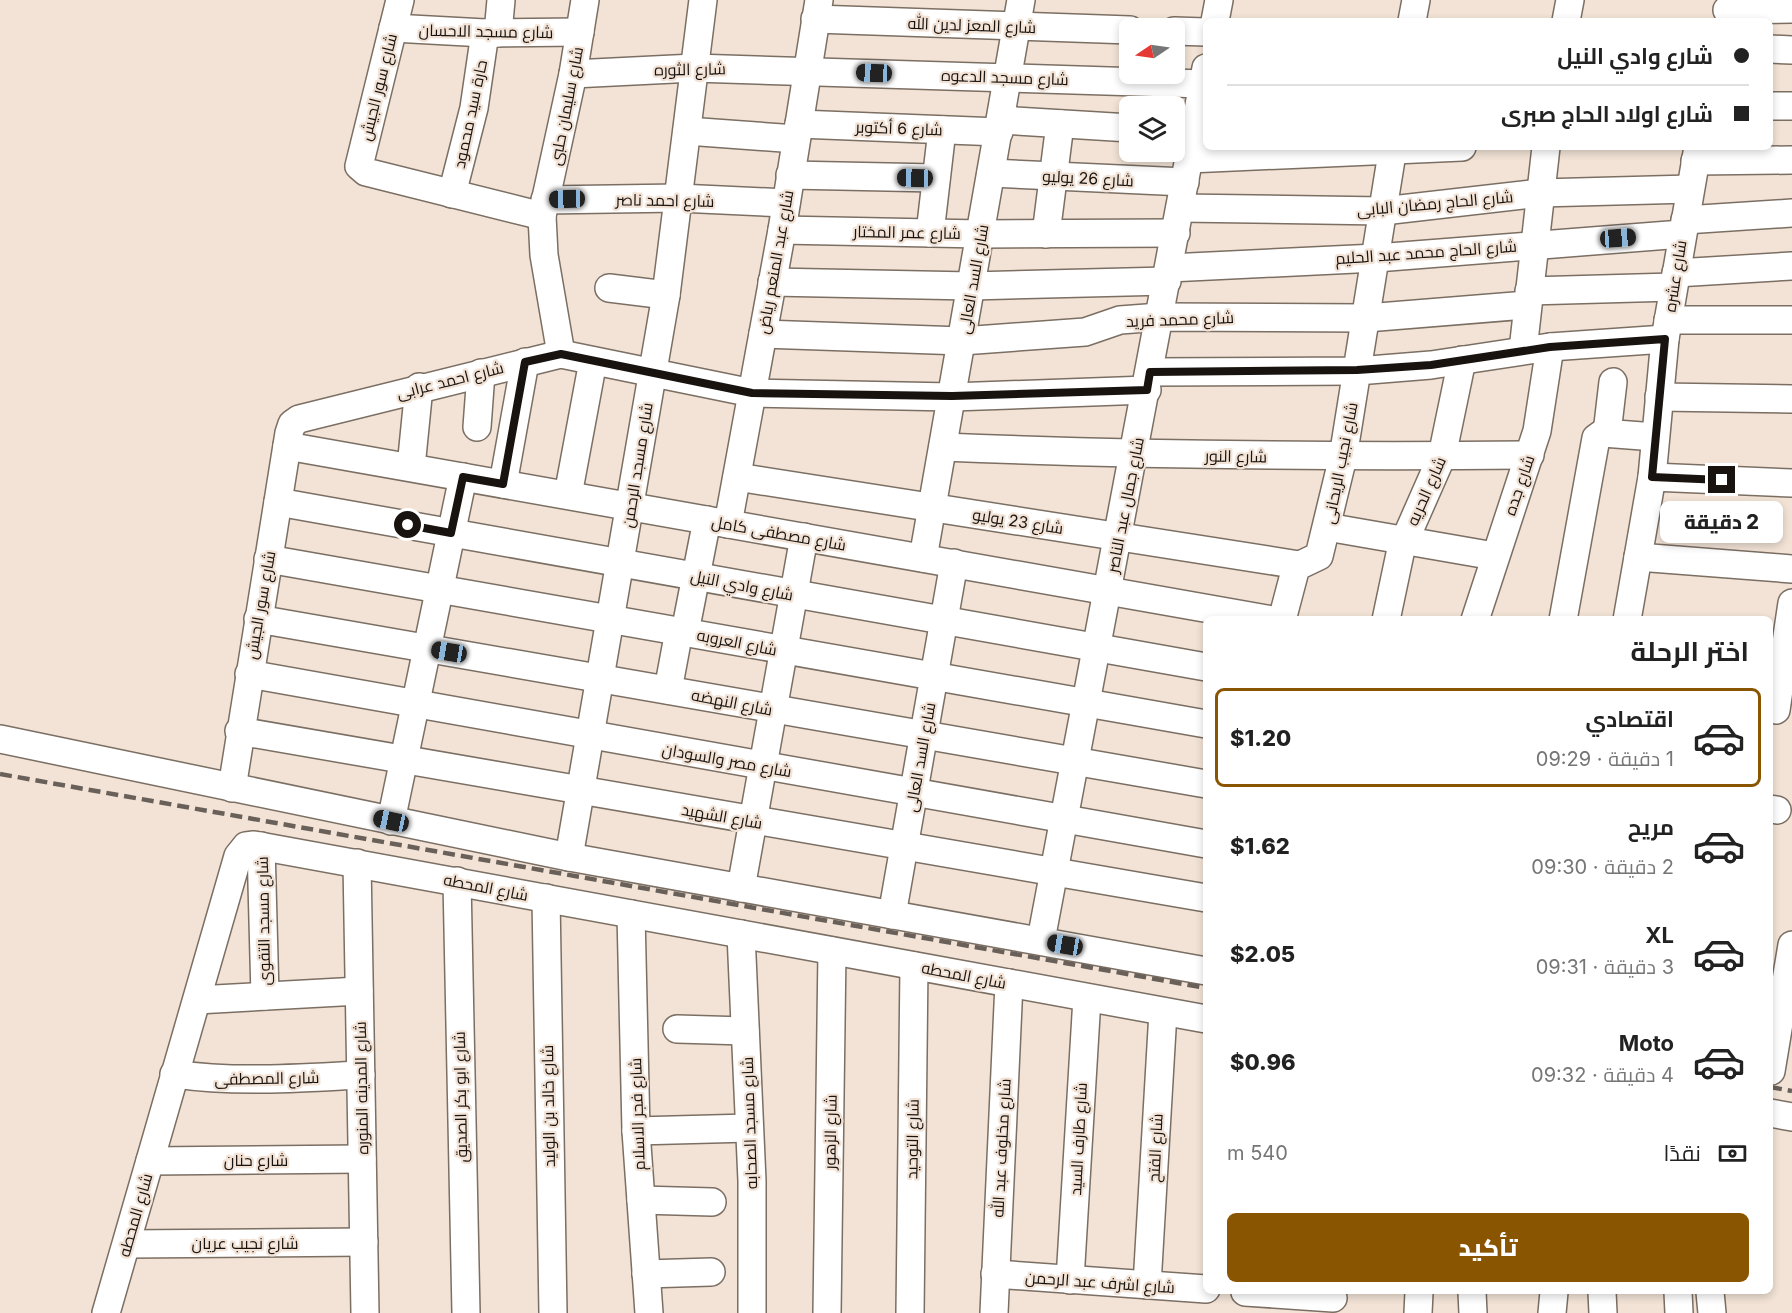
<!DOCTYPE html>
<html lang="ar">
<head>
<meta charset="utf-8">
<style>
	body { margin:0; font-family:Inter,Cairo,sans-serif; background:#f2f2f2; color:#222; direction:rtl; height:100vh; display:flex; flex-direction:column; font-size:22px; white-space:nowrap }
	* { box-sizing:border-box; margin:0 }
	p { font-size:20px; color:#767676 }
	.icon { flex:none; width:33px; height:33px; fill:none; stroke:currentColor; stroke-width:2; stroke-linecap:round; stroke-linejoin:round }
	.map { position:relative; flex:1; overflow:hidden; direction:ltr }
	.details { position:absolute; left:1203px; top:616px; width:570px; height:678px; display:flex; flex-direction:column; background:#fff; border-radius:9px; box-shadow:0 3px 9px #0003; direction:rtl }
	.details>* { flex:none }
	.top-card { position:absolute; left:1203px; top:18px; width:570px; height:132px; border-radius:9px; box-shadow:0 3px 9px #0003; direction:rtl; display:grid; align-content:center; height:132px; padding:0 24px; background:#fff }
	.needle { width:39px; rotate:257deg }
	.fabs { position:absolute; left:1119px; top:18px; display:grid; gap:12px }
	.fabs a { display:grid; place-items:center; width:66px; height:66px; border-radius:9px; background:#fff; box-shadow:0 3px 9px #0003; font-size:30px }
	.end { position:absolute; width:27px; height:27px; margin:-14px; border:8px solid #18130f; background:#fff; box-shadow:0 0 0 3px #fff }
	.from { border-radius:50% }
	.bubble { position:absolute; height:42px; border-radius:9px; background:#fff; box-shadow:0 3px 9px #0003; font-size:20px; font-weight:800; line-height:42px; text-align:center; direction:rtl }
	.car { position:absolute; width:18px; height:36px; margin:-18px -9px; border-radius:8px; box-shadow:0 0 4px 2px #0007; background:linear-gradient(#222 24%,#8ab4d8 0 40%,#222 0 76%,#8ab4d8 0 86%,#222 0) }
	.top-card b { display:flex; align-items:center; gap:21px; height:57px; font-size:22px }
	.top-card b+b { border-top:2px solid #e0e0e0 }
	.top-card i { width:15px; height:15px; background:#222 }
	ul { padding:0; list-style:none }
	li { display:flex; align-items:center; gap:18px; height:99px; margin:0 12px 9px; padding:0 12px; border:3px solid transparent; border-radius:9px }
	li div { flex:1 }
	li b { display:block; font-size:22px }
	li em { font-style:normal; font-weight:800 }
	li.active { border-color:#895500 }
	li>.icon { width:54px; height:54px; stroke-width:1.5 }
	h2 { padding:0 24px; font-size:27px; line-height:72px }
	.pay { display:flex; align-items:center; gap:15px; height:66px; padding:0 24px; font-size:22px }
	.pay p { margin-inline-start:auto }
	.primary-button { display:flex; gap:12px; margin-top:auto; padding:12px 24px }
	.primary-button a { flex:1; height:69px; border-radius:9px; background:#895500; color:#fff; font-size:24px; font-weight:800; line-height:69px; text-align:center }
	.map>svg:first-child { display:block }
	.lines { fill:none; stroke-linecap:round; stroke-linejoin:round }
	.minor-casing { stroke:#7b6e63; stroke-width:30 }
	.minor { stroke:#fff; stroke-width:27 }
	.rail { stroke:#696059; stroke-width:4.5; stroke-dasharray:12 6; stroke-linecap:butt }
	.route { stroke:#18130f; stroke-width:8 }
	.labels { text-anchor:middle; stroke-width:4.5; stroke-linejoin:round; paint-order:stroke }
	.street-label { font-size:16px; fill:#18130f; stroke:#f2e3d6 }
</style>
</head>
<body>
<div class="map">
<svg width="1792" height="1313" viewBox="0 0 1792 1313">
	<rect width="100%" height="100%" fill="#f2e3d6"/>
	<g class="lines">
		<defs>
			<g id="minor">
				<path d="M400,0L359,166L366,172L542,216"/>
				<path d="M1727,10L1792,9"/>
				<path d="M815,19L1130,30"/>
				<path d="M1215,21L1219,0"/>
				<path d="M1412,21L1416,0"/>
				<path d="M1566,21L1570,0"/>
				<path d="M393,28L485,33L580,32"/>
				<path d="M1174,31L1206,32"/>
				<path d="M498,33L501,0"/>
				<path d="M1770,49L1792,50"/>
				<path d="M573,74L694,68L1203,84"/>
				<path d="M1770,106H1792"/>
				<path d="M1001,120L1130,128"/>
				<path d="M799,124L999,132"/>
				<path d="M687,131L796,139"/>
				<path d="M1189,159L1462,147"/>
				<path d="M1695,161L1792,160"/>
				<path d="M991,173L1185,182"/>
				<path d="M790,175L936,178"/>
				<path d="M452,194L474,108L485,33"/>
				<path d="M545,200L679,198L786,203"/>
				<path d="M1180,208L1383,211L1540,193L1690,189"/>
				<path d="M1685,220L1792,213"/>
				<path d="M782,230L981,234L1176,233"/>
				<path d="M930,233L942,130"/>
				<path d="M1046,234L1060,124"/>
				<path d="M1169,268L1376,258L1682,234"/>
				<path d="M1676,273L1792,266"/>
				<path d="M772,282L971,286L1167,281"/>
				<path d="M609,288L666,295"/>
				<path d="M1529,291L1673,287"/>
				<path d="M1668,320H1792"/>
				<path d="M763,334L962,341L1085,332L1120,320L1160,317L1366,318L1527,305"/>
				<path d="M1523,350L1546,147"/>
				<path d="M561,354L544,255L542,216L573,74L585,0"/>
				<path d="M1150,372L1357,371L1431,365L1550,347L1665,339"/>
				<path d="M1659,397L1792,399"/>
				<path d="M477,427L481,373"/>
				<path d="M1607,433L1613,382"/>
				<path d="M287,446L1272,620"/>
				<path d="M943,447C1139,455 1334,457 1530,455"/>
				<path d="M411,467L419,387"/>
				<path d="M737,477L1299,565"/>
				<path d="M1652,477L1792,483"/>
				<path d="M503,484L525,362"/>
				<path d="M568,495L593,361"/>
				<path d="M278,502L1206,667"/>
				<path d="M728,524L782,230L819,0"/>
				<path d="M1327,527L1494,556"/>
				<path d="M1638,557L1792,569"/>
				<path d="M923,558L1021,0"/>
				<path d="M268,559L1206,724"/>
				<path d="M258,619L1206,784"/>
				<path d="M1282,620L1296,567L1319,556L1343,457L1393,147"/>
				<path d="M1386,620L1401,549L1442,456L1462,360"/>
				<path d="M1475,620L1537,431L1550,347"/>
				<path d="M1563,620L1596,438L1603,433L1655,437"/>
				<path d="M1627,620L1652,477L1665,339L1698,147"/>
				<path d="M685,632L707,520"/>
				<path d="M249,674L1206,844"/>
				<path d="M668,690L679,631"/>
				<path d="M1776,710L1792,603"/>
				<path d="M239,731L1206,898"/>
				<path d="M0,739L569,857L1206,971"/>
				<path d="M232,788L289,433L292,424L299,419L561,354L752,393L952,397L1147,390"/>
				<path d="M1770,809L1777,810"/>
				<path d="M391,821L463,477"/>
				<path d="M261,846L265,996"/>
				<path d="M569,857L666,295L703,0"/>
				<path d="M357,863L365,1313"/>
				<path d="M457,881L466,1313"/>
				<path d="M741,888L804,537"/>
				<path d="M546,898L553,1313"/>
				<path d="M631,914L636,1131L649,1313"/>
				<path d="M892,915L954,563"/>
				<path d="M741,934L752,1181V1313"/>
				<path d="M1041,940L1206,68"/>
				<path d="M197,1000L359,991"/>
				<path d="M677,1029L745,1031"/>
				<path d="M1771,1071L1792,945"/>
				<path d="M174,1074C236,1083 298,1078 361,1075"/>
				<path d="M1770,1113L1792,1117"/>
				<path d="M636,1131L749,1128"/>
				<path d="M150,1161L362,1159"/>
				<path d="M641,1200L712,1202"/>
				<path d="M127,1244L364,1242"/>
				<path d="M646,1274L711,1272"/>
				<path d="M995,1274L1206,1289"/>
				<path d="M1070,1280L1087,998"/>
				<path d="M1147,1285L1163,1012"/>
				<path d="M1245,1292L1333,1298"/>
				<path d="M1472,1292L1473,1313"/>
				<path d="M1602,1292L1603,1313"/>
				<path d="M1678,1292L1679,1313"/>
				<path d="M1710,1292L1712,1313"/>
				<path d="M106,1313L238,856L246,846L254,845L1206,1019"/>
				<path d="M827,1313L832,951"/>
				<path d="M910,1313L914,966"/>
				<path d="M994,1313L1009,983"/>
				<path d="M1418,1313L1419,1292"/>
				<path d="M1552,1313L1554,1292"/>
			</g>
		</defs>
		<use href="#minor" class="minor-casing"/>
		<use href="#minor" class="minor"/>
		<g class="rail">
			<path d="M0,774L1206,988"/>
			<path d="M1770,1087L1792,1091"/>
		</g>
	</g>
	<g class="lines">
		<path class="route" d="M408,525L451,533L463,477L503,484L525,362L561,354L752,393L952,396L1147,390L1150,372L1357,370L1431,365L1550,347L1665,339L1652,477L1722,480"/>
	</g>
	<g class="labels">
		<g class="street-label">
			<text transform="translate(972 25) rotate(2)" y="6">شارع المعز لدين الله</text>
			<text transform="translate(486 31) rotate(1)" y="6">شارع مسجد الاحسان</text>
			<text transform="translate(690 69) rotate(-1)" y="6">شارع الثوره</text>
			<text transform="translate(1005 77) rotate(2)" y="6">شارع مسجد الدعوه</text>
			<text transform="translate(378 87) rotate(-76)" y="6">شارع سور الجيش</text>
			<text transform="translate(566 106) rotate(-79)" y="6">شارع سليمان حلبى</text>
			<text transform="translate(470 114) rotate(-78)" y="6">حارة سيد محمود</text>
			<text transform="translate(899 128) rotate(2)" y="6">شارع 6 أكتوبر</text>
			<text transform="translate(1088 178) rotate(3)" y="6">شارع 26 يوليو</text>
			<text transform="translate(665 200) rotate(1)" y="6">شارع احمد ناصر</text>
			<text transform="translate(1435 203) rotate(-5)" y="6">شارع الحاج رمضان البابى</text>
			<text transform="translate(907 232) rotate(1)" y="6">شارع عمر المختار</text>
			<text transform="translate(1426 252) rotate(-4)" y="6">شارع الحاج محمد عبد الحليم</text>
			<text transform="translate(775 262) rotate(-80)" y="6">شارع عبد المنعم رياض</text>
			<text transform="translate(1675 276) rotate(-81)" y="6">شارع عشره</text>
			<text transform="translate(973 279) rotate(-80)" y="6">شارع السد العالى</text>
			<text transform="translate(1180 319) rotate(-2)" y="6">شارع محمد فريد</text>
			<text transform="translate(450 380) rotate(-14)" y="6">شارع احمد عرابى</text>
			<text transform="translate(1236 456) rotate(1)" y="6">شارع النور</text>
			<text transform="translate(1340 463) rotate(-79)" y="6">شارع نجيب الريحانى</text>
			<text transform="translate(637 465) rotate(-81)" y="6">شارع مسجد الرحمن</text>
			<text transform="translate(1519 485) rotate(-71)" y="6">شارع جده</text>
			<text transform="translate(1426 491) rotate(-66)" y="6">شارع الحريه</text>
			<text transform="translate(1125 505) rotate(-79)" y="6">شارع جمال عبد الناصر</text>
			<text transform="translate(1018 521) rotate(9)" y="6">شارع 23 يوليو</text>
			<text transform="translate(779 533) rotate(10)" y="6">شارع مصطفى كامل</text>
			<text transform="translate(742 585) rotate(11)" y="6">شارع وادي النيل</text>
			<text transform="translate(260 605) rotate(-80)" y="6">شارع سور الجيش</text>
			<text transform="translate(737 642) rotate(11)" y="6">شارع العروبه</text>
			<text transform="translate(732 702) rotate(11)" y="6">شارع النهضه</text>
			<text transform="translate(920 757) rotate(-80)" y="6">شارع السد العالى</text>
			<text transform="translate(727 760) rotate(10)" y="6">شارع مصر والسودان</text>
			<text transform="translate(722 816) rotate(10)" y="6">شارع الشهيد</text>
			<text transform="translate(486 887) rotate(11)" y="6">شارع المحطه</text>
			<text transform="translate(263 921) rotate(-91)" y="6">شارع مسجد التقوى</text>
			<text transform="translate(964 975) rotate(11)" y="6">شارع المحطه</text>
			<text transform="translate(267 1078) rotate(-1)" y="6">شارع المصطفى</text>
			<text transform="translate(361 1088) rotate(-91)" y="6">شارع المدينه المنوره</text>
			<text transform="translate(460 1097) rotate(-91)" y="6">شارع ابو بكر الصديق</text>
			<text transform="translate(548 1106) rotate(-91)" y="6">شارع خالد بن الوليد</text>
			<text transform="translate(637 1114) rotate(-92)" y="6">شارع فجر الاسلام</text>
			<text transform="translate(749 1123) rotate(-92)" y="6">شارع مسجد الصحابه</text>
			<text transform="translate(830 1132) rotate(-89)" y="6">شارع الزهور</text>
			<text transform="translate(912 1139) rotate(-89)" y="6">شارع التوحيد</text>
			<text transform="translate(1078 1139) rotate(-87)" y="6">شارع طارف السيد</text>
			<text transform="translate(1001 1148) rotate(-87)" y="6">شارع مخلوف عبد الله</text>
			<text transform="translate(1155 1148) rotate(-87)" y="6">شارع الفتح</text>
			<text x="256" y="1166">شارع حنان</text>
			<text transform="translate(135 1215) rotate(-74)" y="6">شارع المحطه</text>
			<text x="245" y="1249">شارع نجيب عريان</text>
			<text transform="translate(1100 1282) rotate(4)" y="6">شارع اشرف عبد الرحمن</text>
		</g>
	</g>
</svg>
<div class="fabs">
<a><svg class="needle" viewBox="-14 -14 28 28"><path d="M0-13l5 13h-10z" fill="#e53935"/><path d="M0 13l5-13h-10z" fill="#767676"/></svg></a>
<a><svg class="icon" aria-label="layers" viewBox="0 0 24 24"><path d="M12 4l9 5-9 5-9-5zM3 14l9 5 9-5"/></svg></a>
</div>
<i class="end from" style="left:408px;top:525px"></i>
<i class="end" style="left:1722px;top:480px"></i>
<div class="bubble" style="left:1660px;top:501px;width:123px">2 دقيقة</div>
<i class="car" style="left:874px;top:73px;rotate:272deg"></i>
<i class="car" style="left:915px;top:178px;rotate:271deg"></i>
<i class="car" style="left:567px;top:199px;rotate:269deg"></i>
<i class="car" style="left:1618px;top:238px;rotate:86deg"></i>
<i class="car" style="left:449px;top:652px;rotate:280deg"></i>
<i class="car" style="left:391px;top:821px;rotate:282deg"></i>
<i class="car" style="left:1065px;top:945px;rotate:280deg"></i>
<div class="top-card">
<b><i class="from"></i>شارع وادي النيل</b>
<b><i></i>شارع اولاد الحاج صبرى</b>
</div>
<section class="details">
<h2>اختر الرحلة</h2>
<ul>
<li class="active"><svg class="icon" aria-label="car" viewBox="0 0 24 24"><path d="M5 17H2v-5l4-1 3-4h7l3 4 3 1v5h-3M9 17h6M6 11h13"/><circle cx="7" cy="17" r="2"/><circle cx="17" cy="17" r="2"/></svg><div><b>اقتصادي</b><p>1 دقيقة · 09:29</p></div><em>$1.20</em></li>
<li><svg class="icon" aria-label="car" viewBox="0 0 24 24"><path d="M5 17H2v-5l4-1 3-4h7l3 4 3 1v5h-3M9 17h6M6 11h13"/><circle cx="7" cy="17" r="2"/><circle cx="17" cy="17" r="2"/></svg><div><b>مريح</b><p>2 دقيقة · 09:30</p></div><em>$1.62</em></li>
<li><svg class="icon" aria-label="car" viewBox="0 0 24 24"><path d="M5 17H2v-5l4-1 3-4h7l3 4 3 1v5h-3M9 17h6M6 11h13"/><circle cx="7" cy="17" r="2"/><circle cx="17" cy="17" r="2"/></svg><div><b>XL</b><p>3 دقيقة · 09:31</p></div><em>$2.05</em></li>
<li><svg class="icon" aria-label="car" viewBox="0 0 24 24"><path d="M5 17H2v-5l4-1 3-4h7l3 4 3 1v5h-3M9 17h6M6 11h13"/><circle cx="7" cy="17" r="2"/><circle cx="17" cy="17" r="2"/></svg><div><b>Moto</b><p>4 دقيقة · 09:32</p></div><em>$0.96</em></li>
</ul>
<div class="pay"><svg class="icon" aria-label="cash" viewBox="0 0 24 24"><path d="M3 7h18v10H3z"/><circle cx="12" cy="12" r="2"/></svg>نقدًا<p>540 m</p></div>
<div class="primary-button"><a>تأكيد</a></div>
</section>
</div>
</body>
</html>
